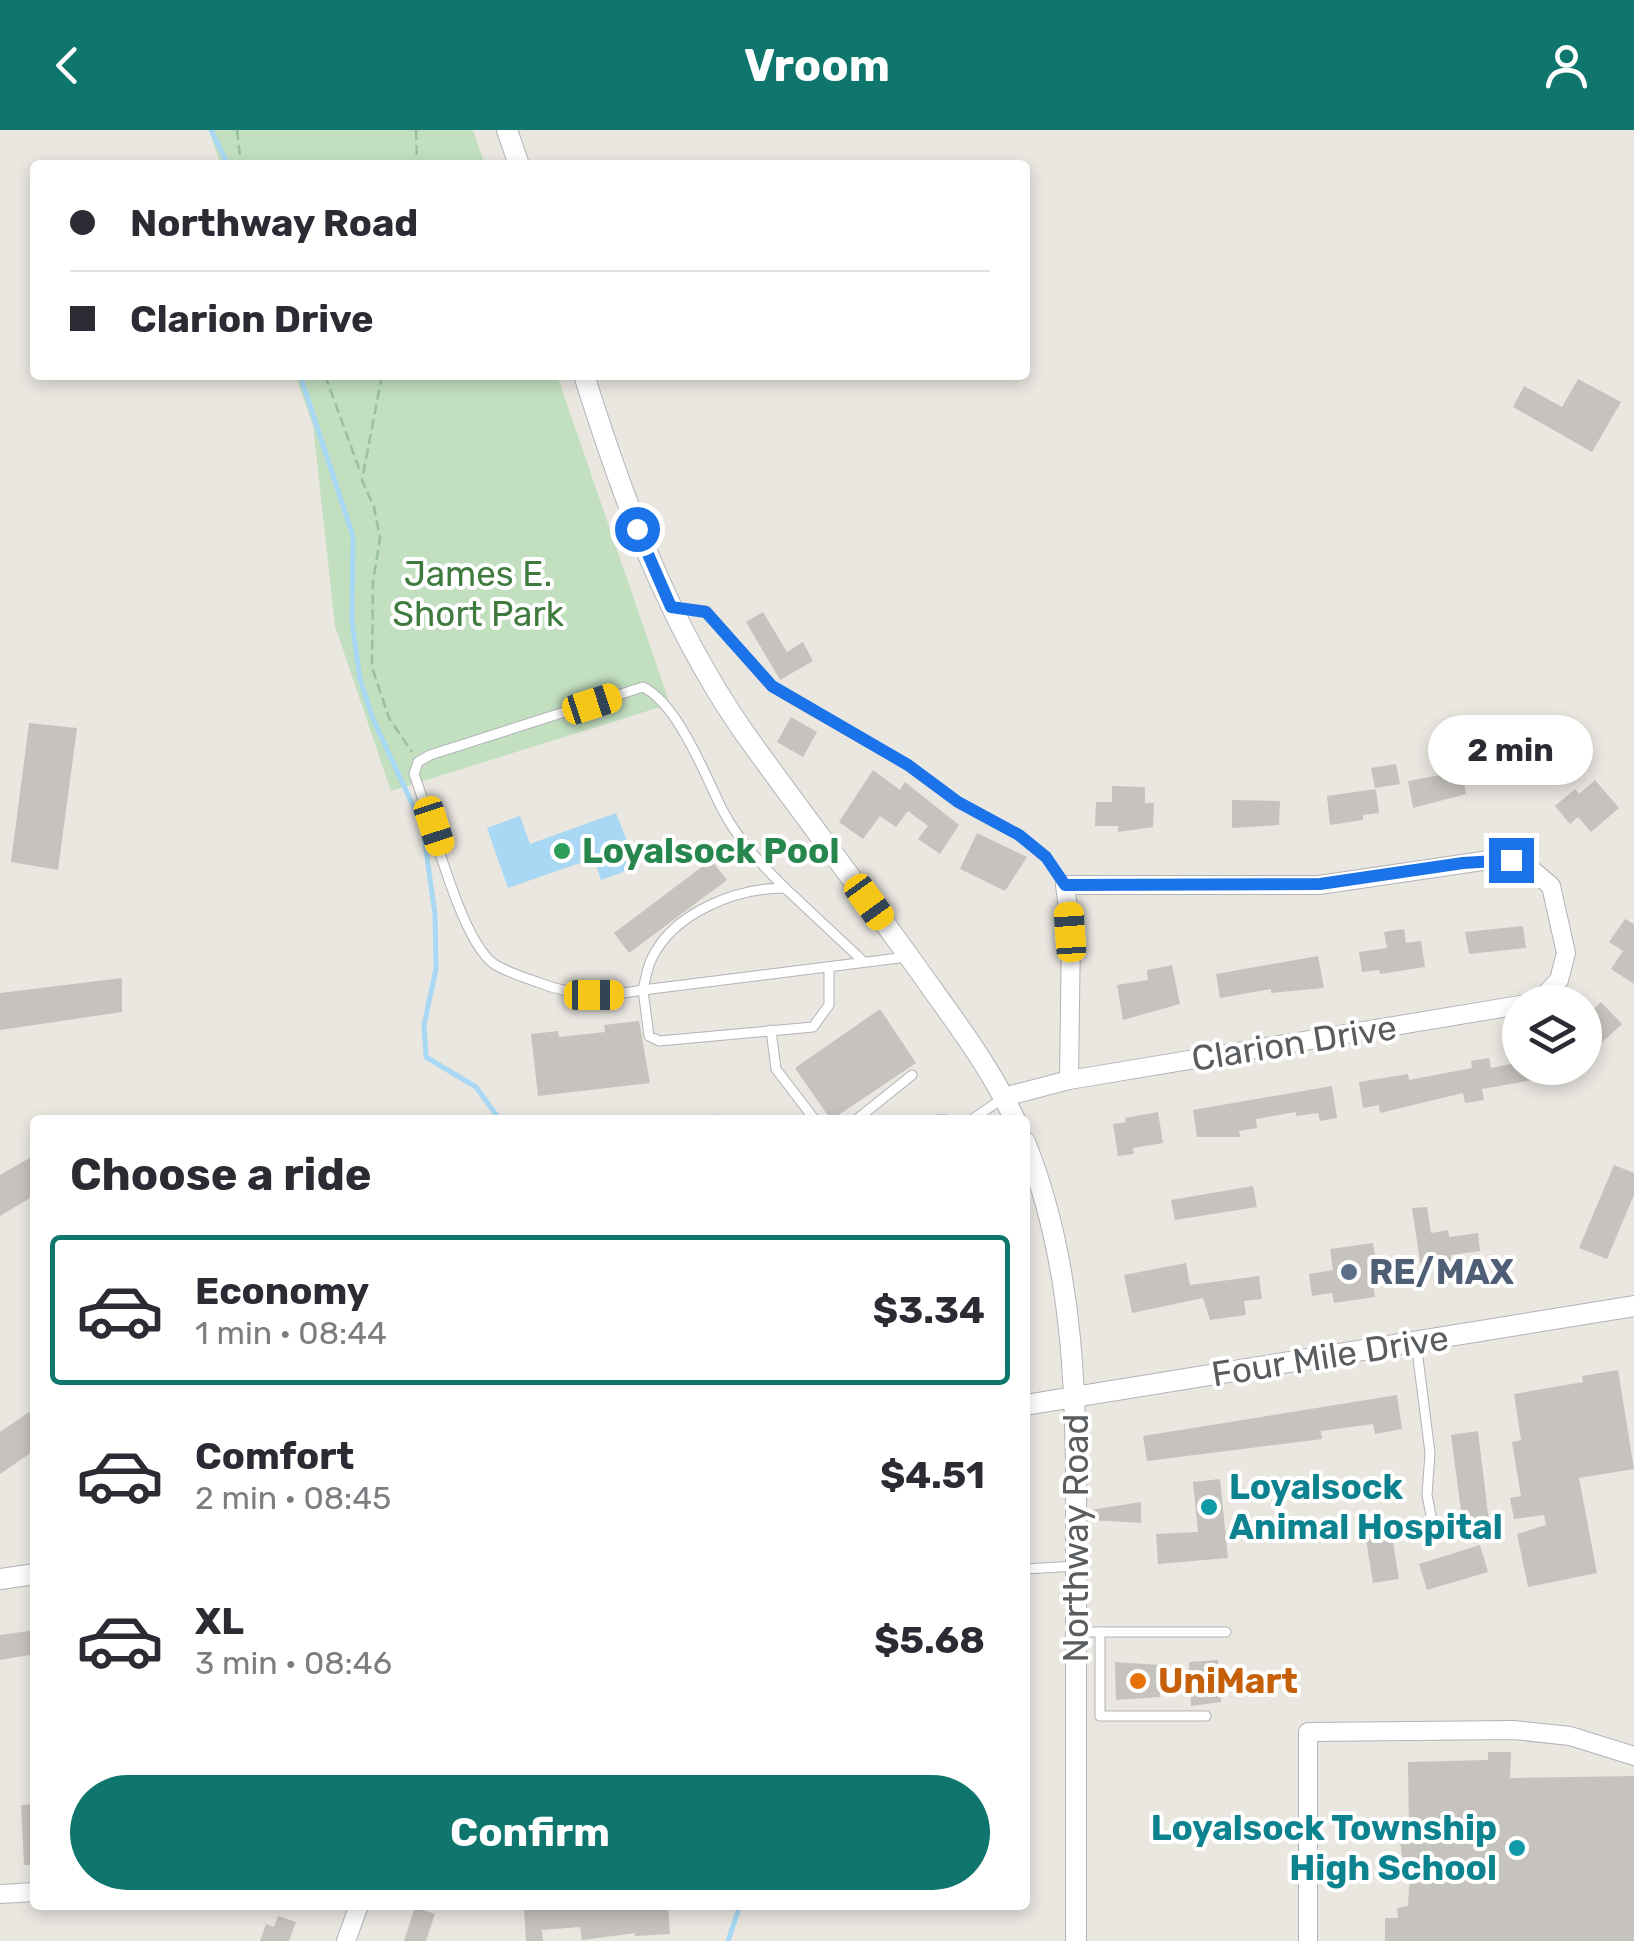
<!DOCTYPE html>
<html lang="en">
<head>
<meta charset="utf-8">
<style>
	body { margin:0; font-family:Rubik,sans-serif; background:#f7f7f7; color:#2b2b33; height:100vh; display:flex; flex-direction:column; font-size:38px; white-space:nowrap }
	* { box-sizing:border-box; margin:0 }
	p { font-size:32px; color:#7c7c81 }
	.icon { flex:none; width:55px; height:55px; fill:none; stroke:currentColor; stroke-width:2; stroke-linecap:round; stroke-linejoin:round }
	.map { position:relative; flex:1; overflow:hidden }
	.details { position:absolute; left:30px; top:985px; width:1000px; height:795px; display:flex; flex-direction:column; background:#fff; border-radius:10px; box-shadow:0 5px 15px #0003 }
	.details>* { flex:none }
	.banner { position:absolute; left:30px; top:30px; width:1000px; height:220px; border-radius:10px; box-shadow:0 5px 15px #0003; display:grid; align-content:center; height:220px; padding:0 40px; background:#fff }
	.controls { position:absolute; left:1502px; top:855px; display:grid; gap:20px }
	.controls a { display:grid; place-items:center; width:100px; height:100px; border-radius:50%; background:#fff; box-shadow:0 5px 15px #0003; font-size:50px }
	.end { position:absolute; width:45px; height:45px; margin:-22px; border:12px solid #1a73e8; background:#fff; box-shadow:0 0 0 5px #fff }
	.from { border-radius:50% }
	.bubble { position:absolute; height:70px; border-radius:35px; background:#fff; box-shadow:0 5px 15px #0003; font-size:32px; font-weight:700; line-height:70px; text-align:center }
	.car { position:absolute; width:30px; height:60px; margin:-30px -15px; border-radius:12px; box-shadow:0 0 8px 2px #0007; background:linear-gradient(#f5c518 24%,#345 0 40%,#f5c518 0 76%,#345 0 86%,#f5c518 0) }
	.banner b { display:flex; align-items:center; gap:35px; height:95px; font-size:38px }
	.banner b+b { border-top:2px solid #e1e1e2 }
	.banner i { width:25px; height:25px; background:#2b2b33 }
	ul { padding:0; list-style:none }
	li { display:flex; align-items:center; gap:30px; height:150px; margin:0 20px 15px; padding:0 20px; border:5px solid transparent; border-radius:10px }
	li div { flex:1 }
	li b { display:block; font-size:38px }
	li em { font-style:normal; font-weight:700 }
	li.active { border-color:#0f766e }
	li>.icon { width:90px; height:90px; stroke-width:1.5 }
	h2 { padding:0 40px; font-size:45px; line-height:120px }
	.cta { display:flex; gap:20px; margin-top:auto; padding:20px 40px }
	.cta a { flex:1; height:115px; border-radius:60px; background:#0f766e; color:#fff; font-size:40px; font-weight:700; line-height:115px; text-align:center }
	header { display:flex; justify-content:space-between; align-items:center; height:130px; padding:0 40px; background:#0f766e; color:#fff; font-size:45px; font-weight:700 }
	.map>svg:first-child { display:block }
	.green { fill:#c2dfc0 }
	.water { fill:#a8d8f3 }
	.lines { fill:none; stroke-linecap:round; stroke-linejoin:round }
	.stream { stroke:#a8d8f3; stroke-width:5 }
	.building { fill:#c6c2bd }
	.service-casing { stroke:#b1b3b7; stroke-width:11 }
	.minor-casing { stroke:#b1b3b7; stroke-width:20 }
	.tertiary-casing { stroke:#b1b3b7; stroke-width:22 }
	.path { stroke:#9abfa2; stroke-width:2.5; stroke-dasharray:10 5; stroke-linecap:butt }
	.service { stroke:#fff; stroke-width:9 }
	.minor { stroke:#fff; stroke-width:18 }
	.tertiary { stroke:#fff; stroke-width:20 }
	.route { stroke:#1a73e8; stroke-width:12 }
	.leisure-dot { fill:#2e9e5b; stroke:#fff; stroke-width:4 }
	.service-dot { fill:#5c6f8a; stroke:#fff; stroke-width:4 }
	.culture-dot { fill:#0f9aa8; stroke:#fff; stroke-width:4 }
	.food-dot { fill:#e8710a; stroke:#fff; stroke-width:4 }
	.labels { text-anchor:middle; stroke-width:8; stroke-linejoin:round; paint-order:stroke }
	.park-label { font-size:35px; fill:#3f7a3e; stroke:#fff }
	.leisure-label { font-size:35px; font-weight:bold; fill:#27864d; stroke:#fff; text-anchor:start }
	.street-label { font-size:35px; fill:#595d60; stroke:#fff }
	.service-label { font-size:35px; font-weight:bold; fill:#4e5e75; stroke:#fff; text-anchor:start }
	.culture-label { font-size:35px; font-weight:bold; fill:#0d838f; stroke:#fff; text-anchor:start }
	.food-label { font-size:35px; font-weight:bold; fill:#c56008; stroke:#fff; text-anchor:start }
</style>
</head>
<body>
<header><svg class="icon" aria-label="back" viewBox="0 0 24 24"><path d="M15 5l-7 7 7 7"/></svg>Vroom<svg class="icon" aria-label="person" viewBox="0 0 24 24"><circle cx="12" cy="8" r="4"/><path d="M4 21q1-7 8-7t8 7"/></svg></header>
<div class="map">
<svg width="1634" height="1811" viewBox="0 0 1634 1811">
	<rect width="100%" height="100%" fill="#eae7e1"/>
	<g class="green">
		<path d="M209,0H473L485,35H221Z"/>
		<path d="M295,245H557L670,574L391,661L335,496L313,295Z"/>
	</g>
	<path class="water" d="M616,683L637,737L601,750L594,728L508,758L487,698L520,686L530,714Z"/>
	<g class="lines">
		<g class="stream">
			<path d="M211,0L228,35"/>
			<path d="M300,245L353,406L352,492L360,549L373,589L416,682L424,706L435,784L436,839L424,895L426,927L476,957L500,990"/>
			<path d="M690,990L718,987L731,990"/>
			<path d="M728,1811L740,1775"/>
		</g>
	</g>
	<g class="building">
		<path d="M1578,249L1621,272L1592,322L1513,277L1524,256L1562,277Z"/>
		<path d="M763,482L787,522L803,512L813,531L780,550L746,492Z"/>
		<path d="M791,587L817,602L803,627L777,612Z"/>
		<path d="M29,593L77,598L58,740L11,732Z"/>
		<path d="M1396,634L1400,654L1375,658L1371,638Z"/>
		<path d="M873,640L900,660L905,652L959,695L940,724L918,709L928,696L908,681L896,697L880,686L863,709L839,692Z"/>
		<path d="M1462,641L1466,664L1413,678L1408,651Z"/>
		<path d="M1595,650L1619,678L1591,702L1578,687L1570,694L1555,676L1575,659L1579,664Z"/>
		<path d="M1112,656L1145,657V673H1154L1153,697L1118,702V696H1095L1096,672H1112Z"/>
		<path d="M1376,659L1379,683L1363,685V690L1330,695L1327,666Z"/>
		<path d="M1232,670L1280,671L1279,695L1232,698Z"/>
		<path d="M977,703L1027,727L1005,761L960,739Z"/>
		<path d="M711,730L727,750L629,823L614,803Z"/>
		<path d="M1625,789L1634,794V854L1611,839L1623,821L1609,812Z"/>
		<path d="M1523,796L1526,818L1469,824L1465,802Z"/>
		<path d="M1404,799L1406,813L1421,811L1425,837L1380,844L1379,840L1362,842L1359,822L1387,818L1384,802Z"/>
		<path d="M1318,826L1324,858L1271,863V859L1220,868L1216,844Z"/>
		<path d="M1172,835L1180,874L1123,890L1117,855L1148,850L1147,840Z"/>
		<path d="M122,848V882L0,900V863Z"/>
		<path d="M1601,872L1622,894L1585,928V887Z"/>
		<path d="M880,879L916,933L831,990L795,938Z"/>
		<path d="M639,891L650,953L538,966L531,904L558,901L559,907L605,902L604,895Z"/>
		<path d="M1489,928L1491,938L1520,932V938H1572V943L1482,959L1484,970L1465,973L1463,963L1380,983L1379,975L1363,978L1359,952L1408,944L1409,950L1472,938L1471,931Z"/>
		<path d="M1332,956L1337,988L1320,991L1318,983L1296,986V982L1256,989L1257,998L1239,1001L1240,1007H1197L1193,980Z"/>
		<path d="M1158,982L1163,1013L1133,1018L1134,1024L1118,1026L1113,994L1126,992L1125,988Z"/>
		<path d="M35,1025V1065L0,1086V1045Z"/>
		<path d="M1614,1035L1634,1043V1065L1607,1129L1579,1118Z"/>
		<path d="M1253,1056L1257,1077L1175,1090L1171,1070Z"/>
		<path d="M1427,1077L1431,1103L1448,1100L1449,1107L1478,1103L1480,1121L1451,1125V1130L1441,1131L1442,1136L1421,1138L1412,1078Z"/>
		<path d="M1373,1113L1379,1154L1373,1155L1375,1167L1334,1173L1332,1163L1312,1166L1309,1144L1333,1140L1330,1119Z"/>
		<path d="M1186,1133L1190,1155L1259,1146L1262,1169L1244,1171L1246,1185L1210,1190L1203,1168L1132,1183L1124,1145Z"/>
		<path d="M1618,1240L1634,1339L1579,1348L1597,1443L1528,1457L1517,1404L1546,1395L1544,1385L1514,1389L1510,1368L1521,1366L1512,1312L1521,1310L1514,1264L1583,1252L1582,1246Z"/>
		<path d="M1397,1265L1402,1299L1375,1304L1373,1294L1321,1301L1322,1309L1147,1331L1143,1306Z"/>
		<path d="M35,1278V1320L0,1344V1302Z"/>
		<path d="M1478,1301L1489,1392L1463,1396L1451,1305Z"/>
		<path d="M1220,1349L1228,1428L1158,1434L1156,1404L1198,1402L1193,1352Z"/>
		<path d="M1141,1372V1393L1091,1390V1380Z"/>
		<path d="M1389,1388L1399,1449L1373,1453L1363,1391Z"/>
		<path d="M1480,1415L1488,1442L1427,1460L1419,1434Z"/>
		<path d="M35,1500V1524L0,1530V1505Z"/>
		<path d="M1218,1530L1221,1572L1191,1576L1189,1532Z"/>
		<path d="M1115,1532L1160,1535V1567L1116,1570Z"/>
		<path d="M1488,1622H1511L1510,1648L1634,1646V1811H1385V1788H1398L1397,1778L1408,1776L1411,1727H1402L1400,1709L1409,1707L1408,1632L1488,1630Z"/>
		<path d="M35,1674V1735H24L21,1675Z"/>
		<path d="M591,1775H668L670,1804L635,1806V1803L582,1810L580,1797L542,1800L543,1811H526L524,1779Z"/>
		<path d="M415,1777L435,1784L426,1811H404Z"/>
		<path d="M278,1786L296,1792L289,1811H260L266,1794L274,1797Z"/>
	</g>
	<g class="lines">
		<defs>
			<g id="service">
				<path d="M676,478L706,481L772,557L908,635L958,672L1019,705L1046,727L1065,755"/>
				<path d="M785,758C761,734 738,710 722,679C705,645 678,574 643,557L430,625L418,632L414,644C431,688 460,810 494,834C507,842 523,847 537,852C571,866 606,867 643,860L649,906L659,911L813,897L829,875V837"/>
				<path d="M864,832L785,758C737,758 673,782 651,830C647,839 645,851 643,860L907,827"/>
				<path d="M771,900L776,939L815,990"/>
				<path d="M856,990L912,945"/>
				<path d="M936,990H948"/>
				<path d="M971,990L1002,969"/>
				<path d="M1416,1212L1430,1323L1427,1365L1435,1407"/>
				<path d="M1025,1439L1076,1436"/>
				<path d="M1079,1502H1226"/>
				<path d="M1100,1502V1586H1206"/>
			</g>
			<g id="minor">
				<path d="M1520,875L1069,950L1071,802L1065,755H1319L1496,729L1525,734L1551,756L1566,823L1559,850L1545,865L1530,872"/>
				<path d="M1004,967L1069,950"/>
				<path d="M0,1764L35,1762"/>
				<path d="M346,1811L359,1775"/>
				<path d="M1308,1811V1602L1514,1600L1570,1606L1634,1626"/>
			</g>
			<g id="tertiary">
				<path d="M507,0L519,35"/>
				<path d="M584,245C623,369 667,490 741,598C801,683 865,764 925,849C958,895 991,939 1015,990"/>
				<path d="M1025,1012C1081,1152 1076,1298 1076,1446C1076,1568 1076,1689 1076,1811"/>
				<path d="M1025,1275L1634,1176"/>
				<path d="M0,1449L35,1444"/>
			</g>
		</defs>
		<use href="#service" class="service-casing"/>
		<use href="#minor" class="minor-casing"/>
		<use href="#tertiary" class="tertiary-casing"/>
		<g class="path">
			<path d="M237,0L241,35"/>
			<path d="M416,0L417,35"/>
			<path d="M325,245L361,344"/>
			<path d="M382,245L362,350L374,377L380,408L373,452L372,537L389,588L412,622"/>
		</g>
		<use href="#service" class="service"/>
		<use href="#minor" class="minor"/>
		<use href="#tertiary" class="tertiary"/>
	</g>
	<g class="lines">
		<path class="route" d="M637,399L671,477L706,482L772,556L908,635L958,672L1019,705L1046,727L1065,755L1320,754L1463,733L1511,730"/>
	</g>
	<circle class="leisure-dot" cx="562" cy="721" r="10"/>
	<circle class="service-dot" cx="1349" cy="1142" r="10"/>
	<g class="culture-dot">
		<circle cx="1209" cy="1377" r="10"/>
		<circle cx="1517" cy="1718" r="10"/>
	</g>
	<circle class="food-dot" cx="1138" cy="1551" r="10"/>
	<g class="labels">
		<g class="park-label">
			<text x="478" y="456">James E.<tspan x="478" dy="40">Short Park</tspan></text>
		</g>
		<g class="leisure-label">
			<text x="582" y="733">Loyalsock Pool</text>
		</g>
		<g class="street-label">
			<text transform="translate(1294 913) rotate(-9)" y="12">Clarion Drive</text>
			<text transform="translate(1330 1226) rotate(-9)" y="12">Four Mile Drive</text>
			<text transform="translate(1076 1408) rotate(-90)" y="12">Northway Road</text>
		</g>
		<g class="service-label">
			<text x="1369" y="1154">RE/MAX</text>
		</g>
		<g class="culture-label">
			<text x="1229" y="1369">Loyalsock<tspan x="1229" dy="40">Animal Hospital</tspan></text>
			<text x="1497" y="1710" text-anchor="end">Loyalsock Township<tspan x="1497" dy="40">High School</tspan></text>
		</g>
		<g class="food-label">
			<text x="1158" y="1563">UniMart</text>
		</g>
	</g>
</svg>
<div class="controls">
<a><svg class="icon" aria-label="layers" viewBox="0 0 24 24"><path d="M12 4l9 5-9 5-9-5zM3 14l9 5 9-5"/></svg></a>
</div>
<i class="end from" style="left:637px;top:399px"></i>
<i class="end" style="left:1511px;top:730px"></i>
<div class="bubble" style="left:1428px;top:585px;width:165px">2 min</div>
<i class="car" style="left:592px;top:574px;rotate:72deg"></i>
<i class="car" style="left:434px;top:696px;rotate:162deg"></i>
<i class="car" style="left:869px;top:772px;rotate:144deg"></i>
<i class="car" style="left:1070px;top:802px;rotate:356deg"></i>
<i class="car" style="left:594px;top:865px;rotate:90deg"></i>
<div class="banner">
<b><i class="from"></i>Northway Road</b>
<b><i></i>Clarion Drive</b>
</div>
<section class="details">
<h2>Choose a ride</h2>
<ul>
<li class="active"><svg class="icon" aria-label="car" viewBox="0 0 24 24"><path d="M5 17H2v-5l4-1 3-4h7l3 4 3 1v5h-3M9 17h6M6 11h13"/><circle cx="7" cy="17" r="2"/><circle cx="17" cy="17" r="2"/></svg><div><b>Economy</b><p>1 min · 08:44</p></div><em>$3.34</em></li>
<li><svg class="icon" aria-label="car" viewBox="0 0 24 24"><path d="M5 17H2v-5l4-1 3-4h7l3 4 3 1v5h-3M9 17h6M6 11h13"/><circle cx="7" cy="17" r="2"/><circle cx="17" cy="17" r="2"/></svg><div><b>Comfort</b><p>2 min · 08:45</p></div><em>$4.51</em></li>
<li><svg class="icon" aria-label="car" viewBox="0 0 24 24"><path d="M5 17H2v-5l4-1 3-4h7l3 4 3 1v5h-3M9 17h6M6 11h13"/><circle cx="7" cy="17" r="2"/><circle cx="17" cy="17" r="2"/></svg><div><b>XL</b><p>3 min · 08:46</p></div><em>$5.68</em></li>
</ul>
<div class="cta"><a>Confirm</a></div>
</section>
</div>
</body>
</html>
